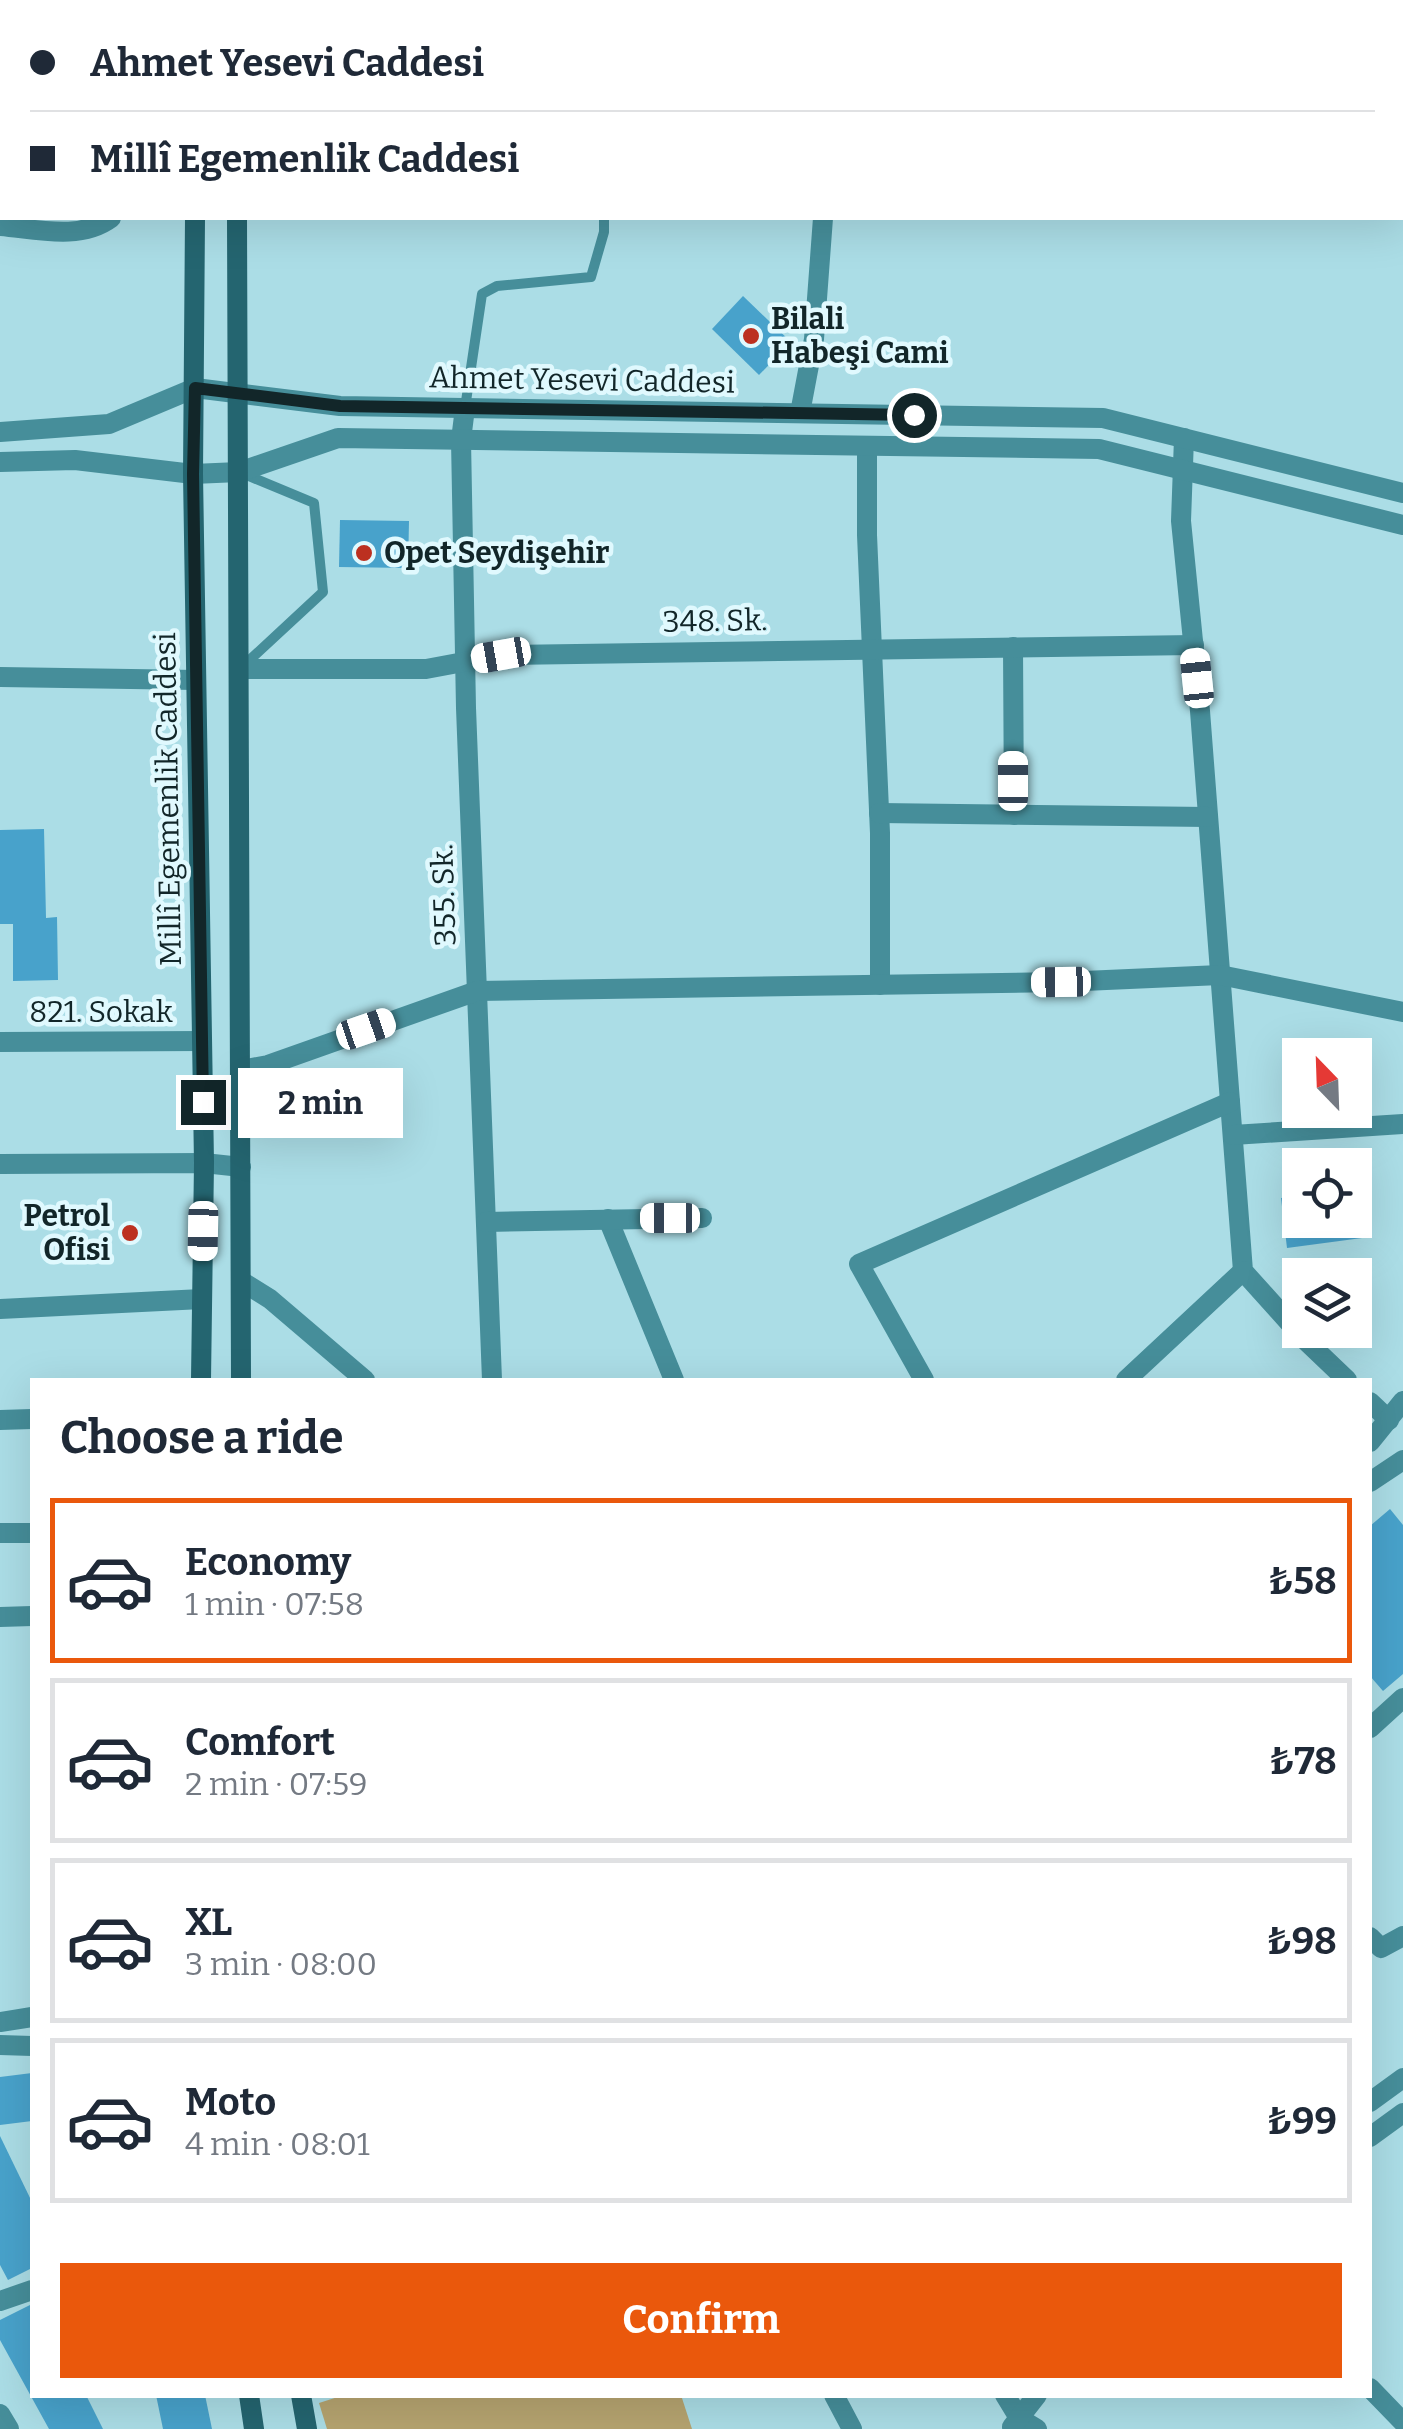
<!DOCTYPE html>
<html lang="en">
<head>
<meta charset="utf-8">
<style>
	body { margin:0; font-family:Bitter,serif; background:#f6f6f7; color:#1f2937; height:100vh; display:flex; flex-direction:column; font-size:38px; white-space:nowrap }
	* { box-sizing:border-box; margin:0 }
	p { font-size:32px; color:#747a83 }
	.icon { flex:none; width:55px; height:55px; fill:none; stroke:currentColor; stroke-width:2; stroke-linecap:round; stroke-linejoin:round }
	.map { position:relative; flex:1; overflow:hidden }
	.details { position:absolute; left:30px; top:1378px; width:1342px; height:1020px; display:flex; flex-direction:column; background:#fff; border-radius:0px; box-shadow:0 10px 40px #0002 }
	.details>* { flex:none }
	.hud { position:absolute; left:0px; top:0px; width:1405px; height:220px; box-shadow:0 10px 40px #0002; display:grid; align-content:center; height:220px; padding:0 30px; background:#fff }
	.needle { width:65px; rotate:337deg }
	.buttons { position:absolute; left:1282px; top:1038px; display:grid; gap:20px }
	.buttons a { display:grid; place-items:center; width:90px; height:90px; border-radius:0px; background:#fff; box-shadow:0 10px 40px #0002; font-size:50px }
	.end { position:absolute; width:45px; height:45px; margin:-22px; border:12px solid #122629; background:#fff; box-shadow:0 0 0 5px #fff }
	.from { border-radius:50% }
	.bubble { position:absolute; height:70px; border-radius:0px; background:#fff; box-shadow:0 10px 40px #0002; font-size:32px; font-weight:700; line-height:70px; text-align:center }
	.car { position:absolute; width:30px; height:60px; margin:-30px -15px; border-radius:12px; box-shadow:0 0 8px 2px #0007; background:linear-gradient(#fff 24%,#345 0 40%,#fff 0 76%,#345 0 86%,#fff 0) }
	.hud b { display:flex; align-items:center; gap:35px; height:95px; font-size:38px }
	.hud b+b { border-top:2px solid #e0e1e3 }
	.hud i { width:25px; height:25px; background:#1f2937 }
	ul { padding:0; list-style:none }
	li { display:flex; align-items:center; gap:30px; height:165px; margin:0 20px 15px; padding:0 10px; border:5px solid #e0e1e3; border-radius:0px }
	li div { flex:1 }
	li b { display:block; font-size:38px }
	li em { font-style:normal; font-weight:700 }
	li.current { border-color:#ea580c }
	li>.icon { width:90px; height:90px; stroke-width:1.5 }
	h2 { padding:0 30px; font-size:45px; line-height:120px }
	.cta { display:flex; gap:20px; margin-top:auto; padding:20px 30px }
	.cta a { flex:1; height:115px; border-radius:0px; background:#ea580c; color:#fff; font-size:40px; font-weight:700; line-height:115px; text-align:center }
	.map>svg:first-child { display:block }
	.green { fill:#b6a470 }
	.building { fill:#48a2cb }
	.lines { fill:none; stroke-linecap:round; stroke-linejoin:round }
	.service { stroke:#468e9a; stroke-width:10 }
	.minor { stroke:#468e9a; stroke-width:20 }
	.tertiary { stroke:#468e9a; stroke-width:20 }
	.secondary { stroke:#246570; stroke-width:20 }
	.route { stroke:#122629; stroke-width:12 }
	.poi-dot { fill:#bc3020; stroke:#e0f9fe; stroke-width:4 }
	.labels { text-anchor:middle; stroke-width:9; stroke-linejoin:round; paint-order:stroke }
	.poi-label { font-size:30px; font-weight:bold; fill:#122629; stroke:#e0f9fe; text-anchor:start }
	.street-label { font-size:30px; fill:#122629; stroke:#e0f9fe }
</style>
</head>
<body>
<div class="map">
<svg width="1403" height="2429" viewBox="0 0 1403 2429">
	<rect width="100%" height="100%" fill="#abdde6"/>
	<path class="green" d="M344,2395H681L692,2429H327L319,2403Z"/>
	<g class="building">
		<path d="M743,296L791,342L759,375L712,329Z"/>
		<path d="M340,520L409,521L408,568L339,567Z"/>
		<path d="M44,829L46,918L57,917L58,980L13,981V924H0V830Z"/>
		<path d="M1300,1196V1220H1360L1362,1238L1287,1248L1281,1198Z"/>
		<path d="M1390,1509L1403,1525V1674L1383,1691L1370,1676V1526Z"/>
		<path d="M32,2073V2121L0,2125V2077Z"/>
		<path d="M0,2136L32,2202V2268L8,2280L0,2265Z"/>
		<path d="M32,2304V2395H86L103,2429H49L0,2340V2320Z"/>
		<path d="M156,2395H205L212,2429H163Z"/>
	</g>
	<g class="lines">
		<g class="service">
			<path d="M422,0L423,2"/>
			<path d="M465,408L482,294L497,286L591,277L604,232V218"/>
			<path d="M241,668L323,592L314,503L244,474"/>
		</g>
		<g class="minor">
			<path d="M127,0V2"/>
			<path d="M841,2V0"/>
			<path d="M0,226C36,229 80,241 111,218"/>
			<path d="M465,408L461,440L466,708L492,1380"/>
			<path d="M800,413L814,339L823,218"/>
			<path d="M1184,438L1181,521L1200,711L1243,1271L1304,1339L1347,1380"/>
			<path d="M867,446V535L880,833V985"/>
			<path d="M1013,647L1014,815"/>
			<path d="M240,669H426L501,655L1194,645"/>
			<path d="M0,677L196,680"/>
			<path d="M879,813L1208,817"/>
			<path d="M0,1042L202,1041"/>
			<path d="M241,1070L268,1065L477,991L1061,982L1220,975L1403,1012"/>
			<path d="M1233,1135L1403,1124"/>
			<path d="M0,1164L204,1163L241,1167"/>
			<path d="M608,1219L674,1380"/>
			<path d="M486,1222L702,1218"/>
			<path d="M241,1281L270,1299L365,1380"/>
			<path d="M0,1309L202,1299"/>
			<path d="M924,1380L859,1264L1230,1102"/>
			<path d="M1126,1380L1243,1271"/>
			<path d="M1370,1402L1389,1420"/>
			<path d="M0,1420L32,1419"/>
			<path d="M0,1533H32"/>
			<path d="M0,1617L32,1616"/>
			<path d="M1370,1728L1403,1698"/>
			<path d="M1370,1937L1381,1948L1403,1936"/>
			<path d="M1370,2102L1403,2078"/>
			<path d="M1370,2137L1403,2113"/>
			<path d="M0,2301L32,2290"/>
			<path d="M1370,2388L1403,2422"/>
			<path d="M834,2395L852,2429"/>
			<path d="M1005,2395L1019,2418L1037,2429"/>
			<path d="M0,2414L9,2429"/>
			<path d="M1012,2427L1037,2395"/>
		</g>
		<g class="tertiary">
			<path d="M0,432L109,424L195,388L340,406L1103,418L1403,493"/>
			<path d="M0,462L75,460L193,474L239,472L338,438L1099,449L1403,525"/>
			<path d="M1370,1442L1403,1401"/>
			<path d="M1370,1482L1403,1460"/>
			<path d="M0,2022L32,2017"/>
			<path d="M0,2045L32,2046"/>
		</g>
		<g class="secondary">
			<path d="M195,0V2"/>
			<path d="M236,0V2"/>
			<path d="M195,218L193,474L204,1163L201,1380"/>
			<path d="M237,218L241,1380"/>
			<path d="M249,2395L254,2429"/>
			<path d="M301,2395L307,2429"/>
		</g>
	</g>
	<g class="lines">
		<path class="route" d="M203,1102L193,474L195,388L340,406L914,415"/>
	</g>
	<g class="poi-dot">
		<circle cx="751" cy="336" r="10"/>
		<circle cx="364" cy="553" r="10"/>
		<circle cx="130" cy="1233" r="10"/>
	</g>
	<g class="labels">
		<g class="poi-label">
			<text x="771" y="329">Bilali<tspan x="771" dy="34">Habeşi Cami</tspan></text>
			<text x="384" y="563">Opet Seydişehir</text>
			<text x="110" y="1226" text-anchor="end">Petrol<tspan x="110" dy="34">Ofisi</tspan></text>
		</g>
		<g class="street-label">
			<text transform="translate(582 380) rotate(1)" y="10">Ahmet Yesevi Caddesi</text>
			<text transform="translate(715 621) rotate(-1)" y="10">348. Sk.</text>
			<text transform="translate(168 799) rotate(-91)" y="10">Millî Egemenlik Caddesi</text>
			<text transform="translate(444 895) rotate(-92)" y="10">355. Sk.</text>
			<text x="101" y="1022">821. Sokak</text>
		</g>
	</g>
</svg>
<div class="buttons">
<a><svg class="needle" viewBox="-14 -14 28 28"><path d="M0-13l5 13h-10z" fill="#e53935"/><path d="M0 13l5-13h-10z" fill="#747a83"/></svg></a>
<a><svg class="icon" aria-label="locate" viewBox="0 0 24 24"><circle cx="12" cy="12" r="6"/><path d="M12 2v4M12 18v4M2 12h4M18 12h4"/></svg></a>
<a><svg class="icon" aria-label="layers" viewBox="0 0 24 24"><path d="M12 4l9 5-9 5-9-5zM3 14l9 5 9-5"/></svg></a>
</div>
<i class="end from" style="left:914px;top:415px"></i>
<i class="end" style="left:203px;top:1102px"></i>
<div class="bubble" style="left:238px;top:1068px;width:165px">2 min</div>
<i class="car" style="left:501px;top:655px;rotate:260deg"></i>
<i class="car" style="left:1197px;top:678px;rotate:354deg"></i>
<i class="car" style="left:1013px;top:781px;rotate:0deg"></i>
<i class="car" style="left:1061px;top:982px;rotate:269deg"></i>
<i class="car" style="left:366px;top:1029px;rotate:71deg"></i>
<i class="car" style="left:670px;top:1218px;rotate:270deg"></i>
<i class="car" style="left:203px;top:1231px;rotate:181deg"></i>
<div class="hud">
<b><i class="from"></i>Ahmet Yesevi Caddesi</b>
<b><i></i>Millî Egemenlik Caddesi</b>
</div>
<section class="details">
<h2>Choose a ride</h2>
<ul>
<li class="current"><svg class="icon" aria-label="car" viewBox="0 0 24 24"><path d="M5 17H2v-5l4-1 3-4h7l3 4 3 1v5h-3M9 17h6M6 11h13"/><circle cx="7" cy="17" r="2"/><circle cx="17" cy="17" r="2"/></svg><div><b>Economy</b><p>1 min · 07:58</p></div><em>₺58</em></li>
<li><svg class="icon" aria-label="car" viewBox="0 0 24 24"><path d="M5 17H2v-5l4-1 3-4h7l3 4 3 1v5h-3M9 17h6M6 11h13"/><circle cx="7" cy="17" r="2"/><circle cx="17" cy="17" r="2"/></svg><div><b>Comfort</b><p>2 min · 07:59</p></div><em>₺78</em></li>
<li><svg class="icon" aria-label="car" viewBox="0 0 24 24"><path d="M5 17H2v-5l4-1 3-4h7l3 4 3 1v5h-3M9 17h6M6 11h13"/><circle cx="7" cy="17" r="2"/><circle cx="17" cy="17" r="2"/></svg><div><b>XL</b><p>3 min · 08:00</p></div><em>₺98</em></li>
<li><svg class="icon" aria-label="car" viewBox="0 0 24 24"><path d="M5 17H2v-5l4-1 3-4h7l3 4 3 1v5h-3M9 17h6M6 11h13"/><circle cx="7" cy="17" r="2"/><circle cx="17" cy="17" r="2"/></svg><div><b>Moto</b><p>4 min · 08:01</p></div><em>₺99</em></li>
</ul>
<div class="cta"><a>Confirm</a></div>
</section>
</div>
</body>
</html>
